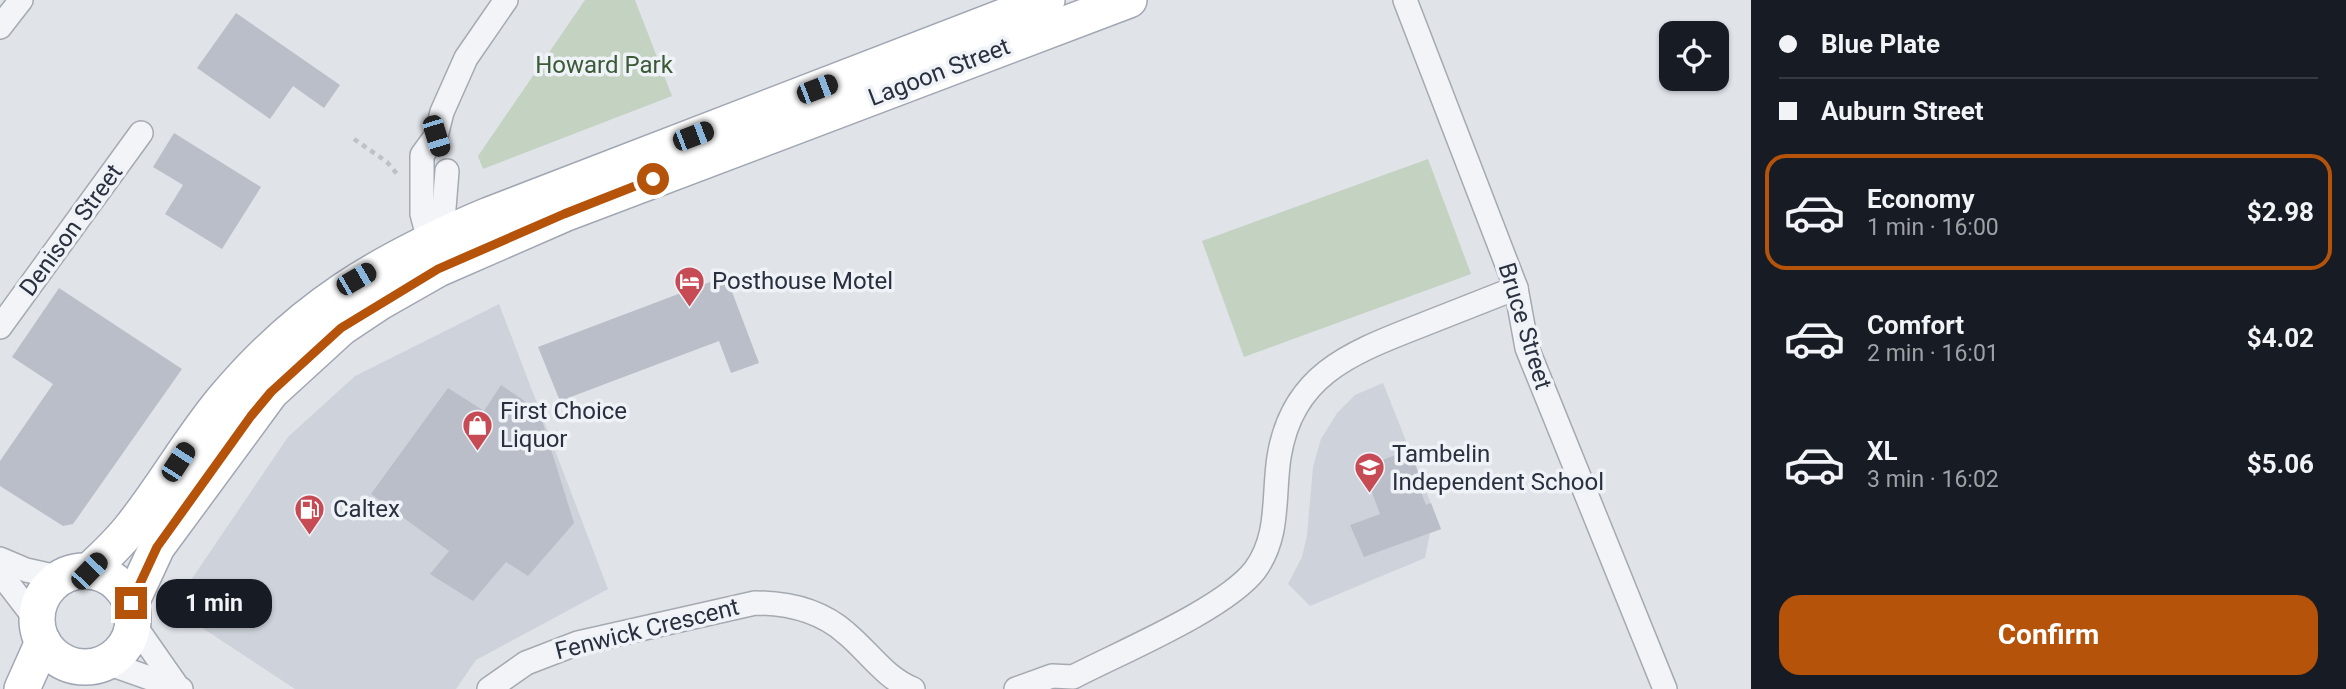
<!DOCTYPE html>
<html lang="en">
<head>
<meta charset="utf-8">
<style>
	body { margin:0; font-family:Roboto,sans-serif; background:#242831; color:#f1f3f6; height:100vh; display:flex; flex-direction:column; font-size:26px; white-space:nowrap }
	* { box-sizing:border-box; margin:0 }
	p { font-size:23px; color:#9ea1a6 }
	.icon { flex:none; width:38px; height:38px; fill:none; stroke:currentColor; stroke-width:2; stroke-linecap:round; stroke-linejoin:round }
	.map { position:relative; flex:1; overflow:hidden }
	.sheet { display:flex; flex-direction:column; background:#171b24; width:595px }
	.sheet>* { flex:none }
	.guide { display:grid; align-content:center; height:154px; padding:0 28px; background:#171b24 }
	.fabs { position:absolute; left:1659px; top:21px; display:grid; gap:14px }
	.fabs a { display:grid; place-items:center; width:70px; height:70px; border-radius:14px; background:#171b24; box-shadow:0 2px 5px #0004; font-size:35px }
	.end { position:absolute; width:32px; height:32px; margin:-16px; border:9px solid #b45309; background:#fff; box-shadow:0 0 0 4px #fff }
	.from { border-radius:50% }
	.bubble { position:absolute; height:49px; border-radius:21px; background:#171b24; box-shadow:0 2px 5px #0004; font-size:23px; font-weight:700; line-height:49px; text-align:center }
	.car { position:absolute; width:21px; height:42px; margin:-21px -10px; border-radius:9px; box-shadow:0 0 5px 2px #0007; background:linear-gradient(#222 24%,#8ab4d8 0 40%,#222 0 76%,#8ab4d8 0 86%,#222 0) }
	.guide b { display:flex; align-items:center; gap:24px; height:66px; font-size:26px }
	.guide b+b { border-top:2px solid #363941 }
	.guide i { width:18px; height:18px; background:#f1f3f6 }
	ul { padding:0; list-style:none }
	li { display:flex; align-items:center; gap:21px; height:116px; margin:0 14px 10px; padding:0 14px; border:4px solid transparent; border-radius:21px }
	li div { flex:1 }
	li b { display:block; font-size:26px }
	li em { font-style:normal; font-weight:700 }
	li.active { border-color:#b45309 }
	li>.icon { width:63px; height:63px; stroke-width:1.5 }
	.button { display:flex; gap:14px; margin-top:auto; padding:14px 28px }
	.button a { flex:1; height:80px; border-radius:21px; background:#b45309; color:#fff; font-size:28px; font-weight:700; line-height:80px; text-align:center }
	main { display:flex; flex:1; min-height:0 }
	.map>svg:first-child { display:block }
	.built { fill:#ced2da }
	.green { fill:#c4d2c1 }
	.building { fill:#babec8 }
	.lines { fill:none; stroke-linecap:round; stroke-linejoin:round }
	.minor-casing { stroke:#a5aab2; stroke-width:26 }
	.primary-casing { stroke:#a0a6b3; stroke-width:38 }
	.path { stroke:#bec1c7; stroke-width:4.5; stroke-dasharray:5 5; stroke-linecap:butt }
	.minor { stroke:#f2f4f7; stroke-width:23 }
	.primary { stroke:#fff; stroke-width:35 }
	.route { stroke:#b45309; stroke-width:9 }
	.labels { text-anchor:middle; stroke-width:7; stroke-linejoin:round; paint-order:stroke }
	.park-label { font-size:24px; fill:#3b5a37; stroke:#eff2f6 }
	.street-label { font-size:24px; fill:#29303f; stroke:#eff2f6 }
	.poi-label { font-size:24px; fill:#29303f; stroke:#eff2f6; text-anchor:start }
</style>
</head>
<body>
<main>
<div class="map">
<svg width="1751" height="689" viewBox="0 0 1751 689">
	<rect width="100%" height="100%" fill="#e0e3e8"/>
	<g class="built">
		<path d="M499,304L608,589L476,660L456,689H295L172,608L288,437L355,376Z"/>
		<path d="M1383,383L1441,529L1430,533L1425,558L1310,606L1288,584L1302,557L1307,535L1313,467L1321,439L1337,413L1355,395Z"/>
	</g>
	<g class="green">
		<path d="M585,0H635L672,96L483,169L478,156Z"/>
		<path d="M1428,159L1471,274L1244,357L1202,241Z"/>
	</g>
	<g class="building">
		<path d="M236,13L340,85L324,108L293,86L270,119L197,68Z"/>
		<path d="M174,133L261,187L222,249L165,214L183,185L153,167Z"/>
		<path d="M726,276L759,363L731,373L719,341L560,401L538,347Z"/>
		<path d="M59,288L182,369L73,524L63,526L0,486V461L53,384L12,357Z"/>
		<path d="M501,385L539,411L574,523L528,576L506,562L473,601L430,574L449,551L371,494L448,388L484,411Z"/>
		<path d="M1409,450L1424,486L1419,487L1426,505L1431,503L1441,529L1364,557L1350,525L1380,514L1370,487L1379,483L1372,464Z"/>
	</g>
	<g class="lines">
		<defs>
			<g id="minor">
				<path d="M1405,0L1516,288L1527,348L1665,689"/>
				<path d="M0,27L21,0"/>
				<path d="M441,245L447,171"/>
				<path d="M433,255L422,214V155L436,136L442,112L466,58L506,0"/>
				<path d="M0,327L141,133"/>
				<path d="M0,559L26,570L62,578"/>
				<path d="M0,573L37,621"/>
				<path d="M133,623L177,686"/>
				<path d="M107,663L181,689"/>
				<path d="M489,689L526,663L578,643L755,603C788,603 821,611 846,633C869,652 885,678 913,689"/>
				<path d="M1016,689L1052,676L1073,677C1121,652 1225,609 1255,570C1280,536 1273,496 1279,457C1292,376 1348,354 1417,327C1450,314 1483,301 1516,288"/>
			</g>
			<g id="primary">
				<path d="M89,571C103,558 118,544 130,529C163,488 189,441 223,400C300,308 379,261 489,215L1047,0"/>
				<circle cx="85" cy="619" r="48"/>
				<path d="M131,603L157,547L271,392L341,328L380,302L438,269L564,214L1129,0"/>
				<path d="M22,689L43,642"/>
			</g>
		</defs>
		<use href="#minor" class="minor-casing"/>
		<use href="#primary" class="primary-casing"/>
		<path class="path" d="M354,139L387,162L397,174"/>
		<use href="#minor" class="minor"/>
		<use href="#primary" class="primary"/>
	</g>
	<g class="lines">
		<path class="route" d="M131,603L157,547L251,416L271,392L341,328L438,269L564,214L653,179"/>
	</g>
	<defs>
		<symbol id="hotel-pin" viewBox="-11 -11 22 30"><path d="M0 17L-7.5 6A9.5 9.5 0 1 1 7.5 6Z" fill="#c74b55" stroke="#eff2f6"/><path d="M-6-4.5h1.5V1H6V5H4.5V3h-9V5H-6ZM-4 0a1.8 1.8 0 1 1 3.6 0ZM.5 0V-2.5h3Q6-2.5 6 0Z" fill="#fff"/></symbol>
		<symbol id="shop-pin" viewBox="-11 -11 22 30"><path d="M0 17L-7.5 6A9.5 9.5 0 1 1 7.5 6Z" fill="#c74b55" stroke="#eff2f6"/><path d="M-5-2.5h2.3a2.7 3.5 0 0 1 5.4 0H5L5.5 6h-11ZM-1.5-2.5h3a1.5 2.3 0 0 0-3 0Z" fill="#fff"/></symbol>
		<symbol id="school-pin" viewBox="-11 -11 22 30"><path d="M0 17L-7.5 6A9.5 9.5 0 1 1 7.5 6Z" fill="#c74b55" stroke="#eff2f6"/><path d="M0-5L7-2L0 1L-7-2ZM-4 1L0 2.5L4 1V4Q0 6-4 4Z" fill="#fff"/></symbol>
		<symbol id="fuel-pin" viewBox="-11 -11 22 30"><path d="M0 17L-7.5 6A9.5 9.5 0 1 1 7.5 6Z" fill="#c74b55" stroke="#eff2f6"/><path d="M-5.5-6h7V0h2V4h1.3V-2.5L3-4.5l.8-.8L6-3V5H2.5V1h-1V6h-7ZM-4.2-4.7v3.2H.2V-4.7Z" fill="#fff"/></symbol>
	</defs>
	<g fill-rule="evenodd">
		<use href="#hotel-pin" x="672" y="264" width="35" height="47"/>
		<use href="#shop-pin" x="460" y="408" width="35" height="47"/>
		<use href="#school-pin" x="1352" y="450" width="35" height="47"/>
		<use href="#fuel-pin" x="292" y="492" width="35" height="47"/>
	</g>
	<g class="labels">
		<g class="park-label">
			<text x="604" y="73">Howard Park</text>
		</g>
		<g class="street-label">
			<text transform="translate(939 72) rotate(-21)" y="8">Lagoon Street</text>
			<text transform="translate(71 230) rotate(-54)" y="8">Denison Street</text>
			<text transform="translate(1525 326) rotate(73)" y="8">Bruce Street</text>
			<text transform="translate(647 629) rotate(-14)" y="8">Fenwick Crescent</text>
		</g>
		<g class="poi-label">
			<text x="712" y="289">Posthouse Motel</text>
			<text x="500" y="419">First Choice<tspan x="500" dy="28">Liquor</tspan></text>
			<text x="1392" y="462">Tambelin<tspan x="1392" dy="28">Independent School</tspan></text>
			<text x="333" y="517">Caltex</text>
		</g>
	</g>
</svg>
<div class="fabs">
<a><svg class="icon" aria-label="locate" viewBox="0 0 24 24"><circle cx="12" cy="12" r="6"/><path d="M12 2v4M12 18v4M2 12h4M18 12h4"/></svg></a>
</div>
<i class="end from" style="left:653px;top:179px"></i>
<i class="end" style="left:131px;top:603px"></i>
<div class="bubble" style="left:156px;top:579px;width:116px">1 min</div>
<i class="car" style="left:817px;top:89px;rotate:69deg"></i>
<i class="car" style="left:436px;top:136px;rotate:163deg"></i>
<i class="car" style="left:693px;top:136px;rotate:69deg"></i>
<i class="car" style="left:356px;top:279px;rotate:60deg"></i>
<i class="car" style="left:178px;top:462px;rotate:33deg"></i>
<i class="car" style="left:89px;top:571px;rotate:44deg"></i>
</div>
<section class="sheet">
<div class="guide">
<b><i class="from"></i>Blue Plate</b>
<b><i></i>Auburn Street</b>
</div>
<ul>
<li class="active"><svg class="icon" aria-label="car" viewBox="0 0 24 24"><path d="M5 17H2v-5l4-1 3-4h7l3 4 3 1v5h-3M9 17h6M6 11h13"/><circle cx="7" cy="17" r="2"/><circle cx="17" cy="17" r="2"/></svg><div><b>Economy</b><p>1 min · 16:00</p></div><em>$2.98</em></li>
<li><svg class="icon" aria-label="car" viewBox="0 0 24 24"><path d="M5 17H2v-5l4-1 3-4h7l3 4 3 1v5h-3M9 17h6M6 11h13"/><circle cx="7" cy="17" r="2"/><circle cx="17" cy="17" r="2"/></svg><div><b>Comfort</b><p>2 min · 16:01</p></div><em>$4.02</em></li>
<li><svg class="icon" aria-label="car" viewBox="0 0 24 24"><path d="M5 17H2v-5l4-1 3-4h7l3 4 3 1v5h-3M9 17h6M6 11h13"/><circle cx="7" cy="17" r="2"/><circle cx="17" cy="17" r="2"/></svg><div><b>XL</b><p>3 min · 16:02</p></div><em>$5.06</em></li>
</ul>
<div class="button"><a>Confirm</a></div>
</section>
</main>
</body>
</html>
